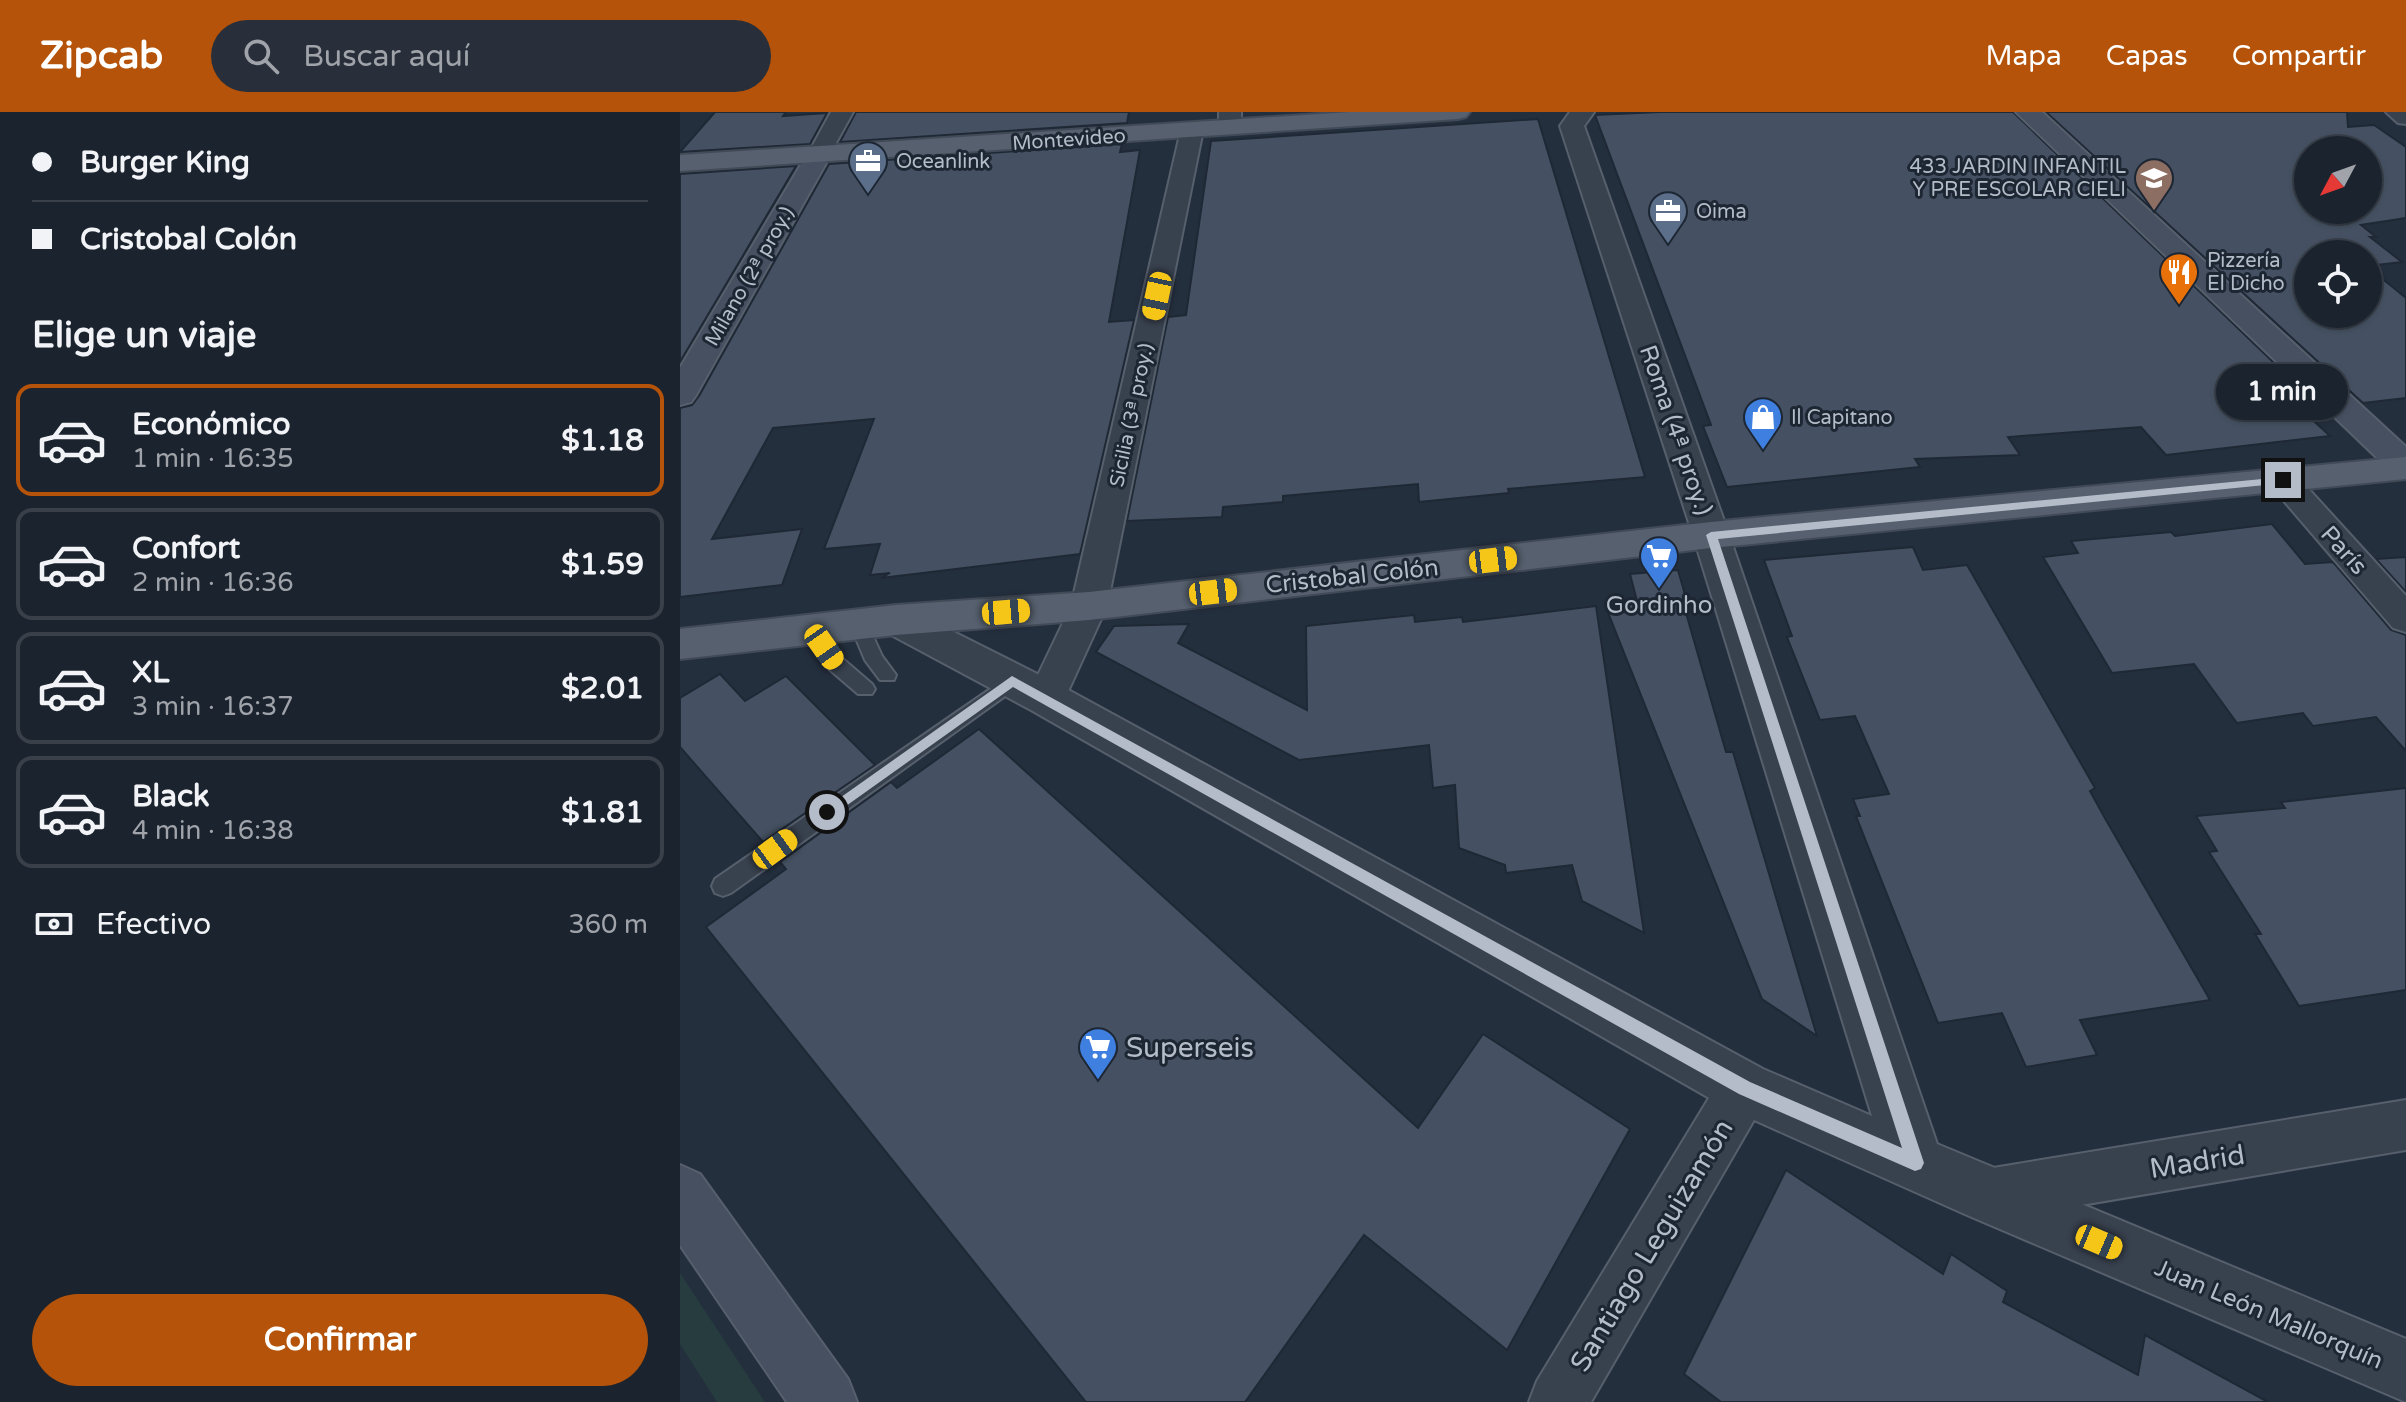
<!DOCTYPE html>
<html lang="es">
<head>
<meta charset="utf-8">
<style>
	body { margin:0; font-family:"Varela Round",sans-serif; background:#282f3a; color:#f1f3f6; height:100vh; display:flex; flex-direction:column; font-size:30px; white-space:nowrap }
	* { box-sizing:border-box; margin:0 }
	p { font-size:26px; color:#a0a4aa }
	.icon { flex:none; width:44px; height:44px; fill:none; stroke:currentColor; stroke-width:2; stroke-linecap:round; stroke-linejoin:round }
	.map { position:relative; flex:1; overflow:hidden }
	.details { display:flex; flex-direction:column; background:#1b232e; width:680px }
	.details>* { flex:none }
	.top-card { display:grid; align-content:center; height:176px; padding:0 32px; background:#1b232e }
	.needle { width:52px; rotate:229deg }
	.fabs { position:absolute; left:1614px; top:24px; display:grid; gap:16px }
	.fabs a { display:grid; place-items:center; width:88px; height:88px; border-radius:50%; background:#1b232e; box-shadow:0 2px 6px #0004,0 0 0 2px #39404a; font-size:40px }
	.end { position:absolute; width:36px; height:36px; margin:-18px; border:10px solid #b4bcc9; background:#111; box-shadow:0 0 0 4px #111 }
	.from { border-radius:50% }
	.bubble { position:absolute; height:56px; border-radius:28px; background:#1b232e; box-shadow:0 2px 6px #0004,0 0 0 2px #39404a; font-size:26px; font-weight:700; line-height:56px; text-align:center }
	.car { position:absolute; width:24px; height:48px; margin:-24px -12px; border-radius:10px; box-shadow:0 0 6px 2px #0007; background:linear-gradient(#f5c518 24%,#345 0 40%,#f5c518 0 76%,#345 0 86%,#f5c518 0) }
	.top-card b { display:flex; align-items:center; gap:28px; height:76px; font-size:30px }
	.top-card b+b { border-top:2px solid #39404a }
	.top-card i { width:20px; height:20px; background:#f1f3f6 }
	ul { padding:0; list-style:none }
	li { display:flex; align-items:center; gap:24px; height:112px; margin:0 16px 12px; padding:0 16px; border:4px solid #39404a; border-radius:16px }
	li div { flex:1 }
	li b { display:block; font-size:30px }
	li em { font-style:normal; font-weight:700 }
	li.active { border-color:#b45309 }
	li>.icon { width:72px; height:72px; stroke-width:1.5 }
	h2 { padding:0 32px; font-size:36px; line-height:96px }
	.pay { display:flex; align-items:center; gap:20px; height:88px; padding:0 32px; font-size:30px }
	.pay p { margin-inline-start:auto }
	.primary-button { display:flex; gap:16px; margin-top:auto; padding:16px 32px }
	.primary-button a { flex:1; height:92px; border-radius:48px; background:#b45309; color:#fff; font-size:32px; font-weight:700; line-height:92px; text-align:center }
	header { display:flex; align-items:center; gap:48px; box-sizing:border-box; height:112px; padding:0 40px; background:#b45309; color:#fff }
	header strong { font-size:38px }
	nav { display:flex; gap:44px; margin-inline-start:auto; font-size:28px }
	.search { width:560px; height:72px; background:#282f3a; display:flex; align-items:center; gap:20px; box-sizing:border-box; padding:0 28px; border-radius:44px; color:#a0a4aa; font-size:30px }
	main { display:flex; flex:1; min-height:0 }
	.map>svg:first-child { display:block }
	.green { fill:#263c3f }
	.building { fill:#455162; stroke:#1f2835; stroke-width:2; fill-rule:evenodd }
	.lines { fill:none; stroke-linecap:round; stroke-linejoin:round }
	.service-casing { stroke:#565f6c; stroke-width:4 }
	.minor-casing { stroke:#565f6c; stroke-width:4 }
	.tertiary-casing { stroke:#565f6c; stroke-width:4 }
	.secondary-casing { stroke:#565f6c; stroke-width:4 }
	.primary-casing { stroke:#414a57; stroke-width:4 }
	.service { fill:#38414e; fill-rule:evenodd }
	.minor { fill:#38414e; fill-rule:evenodd }
	.tertiary { fill:#38414e; fill-rule:evenodd }
	.secondary { fill:#465061; fill-rule:evenodd }
	.primary { fill:#56606e; fill-rule:evenodd }
	.route { fill:#b4bcc9 }
	.labels { text-anchor:middle; stroke-width:6; stroke-linejoin:round; paint-order:stroke }
	.far-street-label { font-size:20px; fill:#b4bcc9; stroke:#1d2633 }
	.far-poi-label { font-size:20px; fill:#b4bcc9; stroke:#1d2633; text-anchor:start }
	.street-label { font-size:24px; fill:#b4bcc9; stroke:#1d2633 }
	.poi-label { font-size:24px; fill:#b4bcc9; stroke:#1d2633 }
	.near-poi-label { font-size:28px; fill:#b4bcc9; stroke:#1d2633; text-anchor:start }
	.near-street-label { font-size:28px; fill:#b4bcc9; stroke:#1d2633 }
</style>
</head>
<body>
<header>
<strong>Zipcab</strong>
<div class="search"><svg class="icon" aria-label="search" viewBox="0 0 24 24"><circle cx="10" cy="10" r="6"/><path d="M15 15l6 6"/></svg>Buscar aquí</div>
<nav><a>Mapa</a><a>Capas</a><a>Compartir</a></nav>
</header>
<main>
<section class="details">
<div class="top-card">
<b><i class="from"></i>Burger King</b>
<b><i></i>Cristobal Colón</b>
</div>
<h2>Elige un viaje</h2>
<ul>
<li class="active"><svg class="icon" aria-label="car" viewBox="0 0 24 24"><path d="M5 17H2v-5l4-1 3-4h7l3 4 3 1v5h-3M9 17h6M6 11h13"/><circle cx="7" cy="17" r="2"/><circle cx="17" cy="17" r="2"/></svg><div><b>Económico</b><p>1 min · 16:35</p></div><em>$1.18</em></li>
<li><svg class="icon" aria-label="car" viewBox="0 0 24 24"><path d="M5 17H2v-5l4-1 3-4h7l3 4 3 1v5h-3M9 17h6M6 11h13"/><circle cx="7" cy="17" r="2"/><circle cx="17" cy="17" r="2"/></svg><div><b>Confort</b><p>2 min · 16:36</p></div><em>$1.59</em></li>
<li><svg class="icon" aria-label="car" viewBox="0 0 24 24"><path d="M5 17H2v-5l4-1 3-4h7l3 4 3 1v5h-3M9 17h6M6 11h13"/><circle cx="7" cy="17" r="2"/><circle cx="17" cy="17" r="2"/></svg><div><b>XL</b><p>3 min · 16:37</p></div><em>$2.01</em></li>
<li><svg class="icon" aria-label="car" viewBox="0 0 24 24"><path d="M5 17H2v-5l4-1 3-4h7l3 4 3 1v5h-3M9 17h6M6 11h13"/><circle cx="7" cy="17" r="2"/><circle cx="17" cy="17" r="2"/></svg><div><b>Black</b><p>4 min · 16:38</p></div><em>$1.81</em></li>
</ul>
<div class="pay"><svg class="icon" aria-label="cash" viewBox="0 0 24 24"><path d="M3 7h18v10H3z"/><circle cx="12" cy="12" r="2"/></svg>Efectivo<p>360 m</p></div>
<div class="primary-button"><a>Confirmar</a></div>
</section>
<div class="map">
<svg width="1726" height="1290" viewBox="0 0 1726 1290">
	<rect width="100%" height="100%" fill="#242f3e"/>
	<path class="green" d="M0,1161L85,1290H37L0,1232Z"/>
	<g class="building">
		<path d="M35,0H106L103,4L147,1L130,32L0,40Z"/>
		<path d="M176,0H449L447,11L160,30Z"/>
		<path d="M980,0H1333L1642,297L1624,300L1650,324L1486,343L1461,315L1328,325L1340,343L1235,347L1240,355L1047,375L1023,314L1031,313L915,3Z"/>
		<path d="M1366,0H1667L1668,15L1694,13L1726,35V106L1681,113L1696,125H1690L1722,150L1688,154V142H1628V202H1688V155L1726,186V286L1683,291ZM1628,38H1688V98H1628Z"/>
		<path d="M858,7L965,365L828,377L829,381L739,390L738,372L603,384V390L543,395L542,405L447,409L488,205L506,203L531,29Z"/>
		<path d="M442,32L440,40L460,38L429,210L454,208L400,442L201,466L210,461L190,463L200,432L144,437L194,307L93,316L32,427L122,417L102,473L0,485V296L12,293L19,284L149,52Z"/>
		<path d="M116,54L0,250V62Z"/>
		<path d="M1592,412L1625,452L1653,450L1711,518L1726,523V639L1696,605L1633,614L1623,601L1557,611L1514,552L1432,561L1363,445L1398,441L1391,429L1491,420L1495,424Z"/>
		<path d="M1233,435L1243,458L1287,453L1415,676L1410,679L1426,708L1530,888L1400,908L1417,943L1346,955L1322,901L1258,911L1176,704H1180L1173,687L1209,682L1175,604L1140,608L1107,525L1112,524L1084,448Z"/>
		<path d="M1726,445V480L1696,447Z"/>
		<path d="M998,458L1008,493L1004,494L1046,640H1053L1137,924L1082,887L925,493L957,489L950,462Z"/>
		<path d="M916,494L964,821L902,789L892,753L826,761L825,753L779,736L775,673L753,676L749,633L619,648L416,540L434,514L509,512L498,531L627,598L626,514L734,503L735,510L782,505L783,510Z"/>
		<path d="M40,562L65,589L106,564L195,653L83,730L0,635V586Z"/>
		<path d="M299,617L738,1016L803,922L950,1017L827,1238L684,1123L565,1290H406L26,815L106,757L100,750L211,670L217,676Z"/>
		<path d="M1726,676V878L1619,894L1575,822H1581L1529,740L1537,739L1516,704L1605,696L1601,690Z"/>
		<path d="M1106,1058L1263,1162L1271,1142L1327,1179L1323,1190L1458,1263L1465,1223L1588,1290H1041L1004,1262Z"/>
	</g>
	<g class="lines">
		<defs>
			<g id="service">
				<path d="M179,505L185,507L202,544L216,563L214,568H200L185,548L170,512Z"/>
				<path d="M132,511L138,513L163,547L192,572L195,577L192,582H178L149,557L123,518Z"/>
				<path d="M332,562L341,569L339,574L51,781L43,784L35,781L32,774L35,767Z"/>
			</g>
			<g id="minor">
				<path d="M151,0H173L146,49H130L127,44Z"/>
				<path d="M539,0H561V16L558,21H542L539,16Z"/>
				<path d="M1706,0H1726V12L1718,11Z"/>
				<path d="M512,11L523,18L427,494L380,597L366,601L352,597L347,586L391,494L501,18Z"/>
				<path d="M1603,358L1614,361L1726,484V520L1713,516L1592,375L1587,368L1592,361Z"/>
				<path d="M1064,951L1082,958L1089,976L1082,994L911,1290H849L857,1269L1046,958Z"/>
				<path d="M1726,988V1038L1307,1109L1288,1102L1281,1083L1288,1064L1307,1057Z"/>
			</g>
			<path id="tertiary" d="M890,0H914L904,14L1049,423L1257,1032L1726,1227V1290L1287,1103L1045,995L351,598L202,518L196,508L202,498L216,493L230,498L381,574L1083,957L1192,1004L1013,423L880,14Z"/>
			<g id="secondary">
				<path d="M1336,0H1362L1726,335V365L1714,362Z"/>
				<path d="M138,37L147,39L150,44L16,283L11,290L0,293V256L126,44L129,39Z"/>
				<path d="M0,1053L20,1062L168,1267L177,1290H107L0,1133Z"/>
			</g>
			<g id="primary">
				<path d="M670,0H790L786,5L778,7L0,59V43Z"/>
				<path d="M1726,345V367L1031,436L409,508L216,523L0,547V517L216,493L409,480L1031,410Z"/>
			</g>
		</defs>
		<use href="#service" class="service-casing"/>
		<use href="#minor" class="minor-casing"/>
		<use href="#tertiary" class="tertiary-casing"/>
		<use href="#secondary" class="secondary-casing"/>
		<use href="#primary" class="primary-casing"/>
		<use href="#service" class="service"/>
		<use href="#minor" class="minor"/>
		<use href="#tertiary" class="tertiary"/>
		<use href="#secondary" class="secondary"/>
		<use href="#primary" class="primary"/>
	</g>
	<path class="route" d="M1603,365L1606,366V371L1038,427L1244,1051L1241,1057L1235,1059L1059,982L333,575L152,704L147,706L140,700L332,564L1070,970L1222,1036L1026,423L1031,420Z"/>
	<defs>
		<symbol id="office-pin" viewBox="-11 -11 22 30"><path d="M0 17L-7.5 6A9.5 9.5 0 1 1 7.5 6Z" fill="#5c6f8a" stroke="#1d2633"/><path d="M-6-3h4V-5.5h4V-3h4V5H-6ZM-1-4.5V-3h2v-1.5ZM-6 0V1H6V0Z" fill="#fff"/></symbol>
		<symbol id="school-pin" viewBox="-11 -11 22 30"><path d="M0 17L-7.5 6A9.5 9.5 0 1 1 7.5 6Z" fill="#8d6e63" stroke="#1d2633"/><path d="M0-5L7-2L0 1L-7-2ZM-4 1L0 2.5L4 1V4Q0 6-4 4Z" fill="#fff"/></symbol>
		<symbol id="restaurant-pin" viewBox="-11 -11 22 30"><path d="M0 17L-7.5 6A9.5 9.5 0 1 1 7.5 6Z" fill="#e8710a" stroke="#1d2633"/><path d="M-5-6h1v4h1v-4h1v4h1v-4h1v5L-1.5 .5V6h-2V.5L-5-1ZM5-6V6H3V1.5H1.5Q1.5-4 5-6Z" fill="#fff"/></symbol>
		<symbol id="shop-pin" viewBox="-11 -11 22 30"><path d="M0 17L-7.5 6A9.5 9.5 0 1 1 7.5 6Z" fill="#3f7fe0" stroke="#1d2633"/><path d="M-5-2.5h2.3a2.7 3.5 0 0 1 5.4 0H5L5.5 6h-11ZM-1.5-2.5h3a1.5 2.3 0 0 0-3 0Z" fill="#fff"/></symbol>
		<symbol id="supermarket-pin" viewBox="-11 -11 22 30"><path d="M0 17L-7.5 6A9.5 9.5 0 1 1 7.5 6Z" fill="#3f7fe0" stroke="#1d2633"/><path d="M-6-5.5h2.5l.6 2H6L4.5 2H-2.5L-4.4-4H-6ZM-1.5 3.2a1.3 1.3 0 1 0 .1 0ZM3 3.2a1.3 1.3 0 1 0 .1 0Z" fill="#fff"/></symbol>
	</defs>
	<g fill-rule="evenodd">
		<use href="#office-pin" x="166" y="27" width="44" height="60"/>
		<use href="#school-pin" x="1452" y="44" width="44" height="60"/>
		<use href="#office-pin" x="966" y="77" width="44" height="60"/>
		<use href="#restaurant-pin" x="1477" y="138" width="44" height="60"/>
		<use href="#shop-pin" x="1061" y="283" width="44" height="60"/>
		<use href="#supermarket-pin" x="957" y="422" width="44" height="60"/>
		<use href="#supermarket-pin" x="396" y="913" width="44" height="60"/>
	</g>
	<g class="labels">
		<g class="far-street-label">
			<text transform="translate(389 27) rotate(-4)" y="7">Montevideo</text>
			<text transform="translate(69 164) rotate(-60)" y="7">Milano (2ª proy.)</text>
			<text transform="translate(451 303) rotate(-78)" y="7">Sicilia (3ª proy.)</text>
		</g>
		<g class="far-poi-label">
			<text x="216" y="56">Oceanlink</text>
			<text x="1446" y="61" text-anchor="end">433 JARDIN INFANTIL<tspan x="1446" dy="23">Y PRE ESCOLAR CIELI</tspan></text>
			<text x="1016" y="106">Oima</text>
			<text x="1527" y="155">Pizzería<tspan x="1527" dy="23">El Dicho</tspan></text>
			<text x="1111" y="312">Il Capitano</text>
		</g>
		<g class="street-label">
			<text transform="translate(996 318) rotate(71)" y="8">Roma (4ª proy.)</text>
			<text transform="translate(1664 438) rotate(48)" y="8">París</text>
			<text transform="translate(672 464) rotate(-6)" y="8">Cristobal Colón</text>
			<text transform="translate(1589 1202) rotate(23)" y="8">Juan León Mallorquín</text>
		</g>
		<g class="poi-label">
			<text x="979" y="501">Gordinho</text>
		</g>
		<g class="near-poi-label">
			<text x="446" y="945">Superseis</text>
		</g>
		<g class="near-street-label">
			<text transform="translate(1517 1049) rotate(-9)" y="10">Madrid</text>
			<text transform="translate(971 1133) rotate(-59)" y="10">Santiago Leguizamón</text>
		</g>
	</g>
</svg>
<div class="fabs">
<a><svg class="needle" viewBox="-14 -14 28 28"><path d="M0-13l5 13h-10z" fill="#e53935"/><path d="M0 13l5-13h-10z" fill="#a0a4aa"/></svg></a>
<a><svg class="icon" aria-label="locate" viewBox="0 0 24 24"><circle cx="12" cy="12" r="6"/><path d="M12 2v4M12 18v4M2 12h4M18 12h4"/></svg></a>
</div>
<i class="end from" style="left:147px;top:700px"></i>
<i class="end" style="left:1603px;top:368px"></i>
<div class="bubble" style="left:1536px;top:252px;width:132px">1 min</div>
<i class="car" style="left:477px;top:184px;rotate:192deg"></i>
<i class="car" style="left:813px;top:448px;rotate:83deg"></i>
<i class="car" style="left:533px;top:480px;rotate:83deg"></i>
<i class="car" style="left:326px;top:500px;rotate:85deg"></i>
<i class="car" style="left:144px;top:535px;rotate:145deg"></i>
<i class="car" style="left:95px;top:737px;rotate:54deg"></i>
<i class="car" style="left:1419px;top:1130px;rotate:113deg"></i>
</div>
</main>
</body>
</html>
